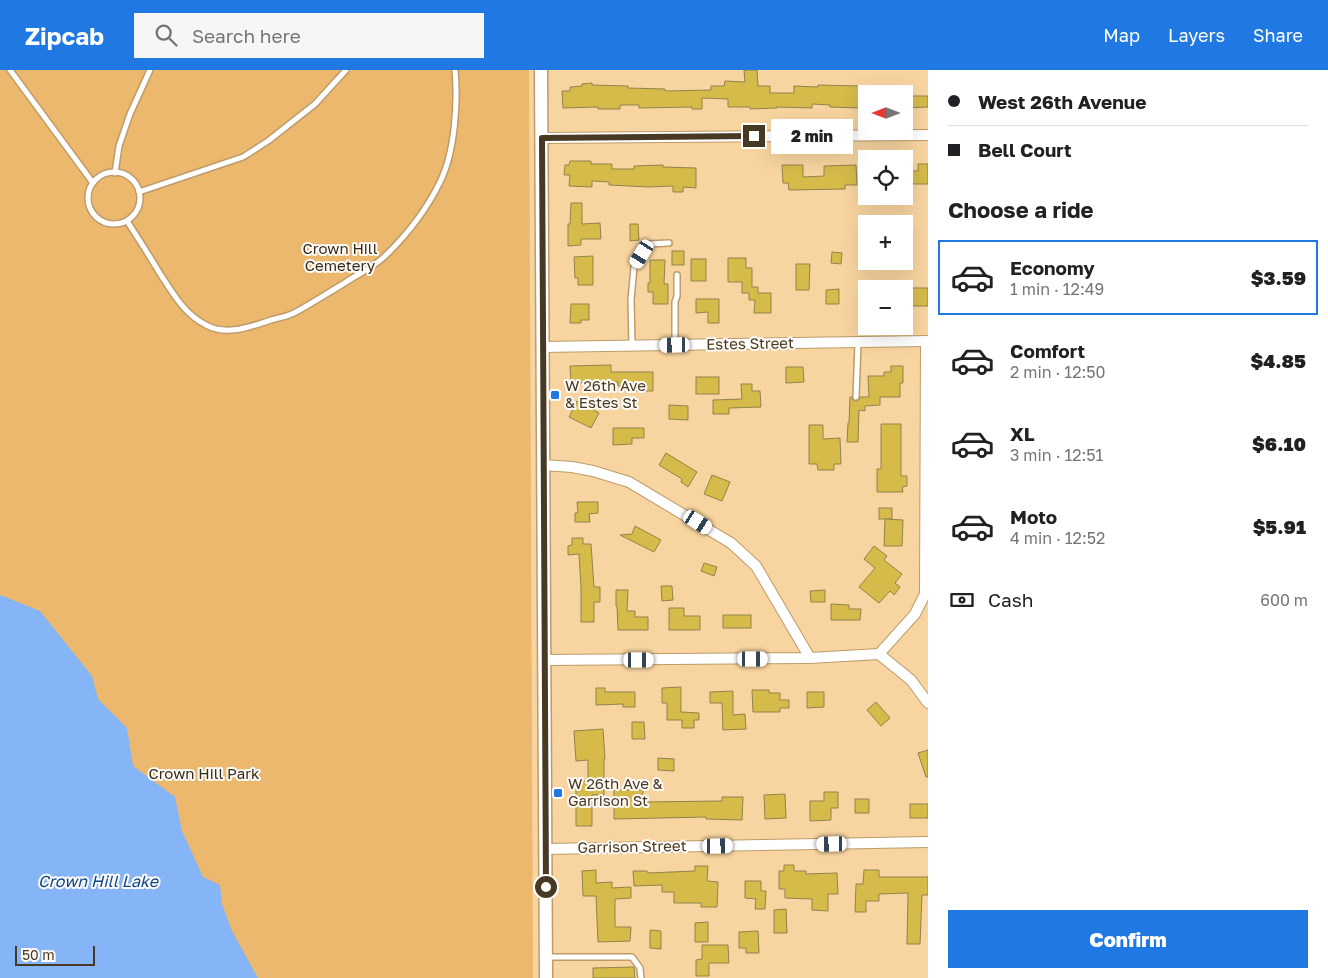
<!DOCTYPE html>
<html lang="en">
<head>
<meta charset="utf-8">
<style>
	body { margin:0; font-family:"Golos Text",sans-serif; background:#f6f6f6; color:#202124; height:100vh; display:flex; flex-direction:column; font-size:19px; white-space:nowrap }
	* { box-sizing:border-box; margin:0 }
	p { font-size:16px; color:#757577 }
	.icon { flex:none; width:28px; height:28px; fill:none; stroke:currentColor; stroke-width:2; stroke-linecap:round; stroke-linejoin:round }
	.map { position:relative; flex:1; overflow:hidden }
	.details { display:flex; flex-direction:column; background:#fff; width:400px }
	.details>* { flex:none }
	.hud { display:grid; align-content:center; height:110px; padding:0 20px; background:#fff }
	.needle { width:32px; rotate:270deg }
	.tools { position:absolute; left:858px; top:15px; display:grid; gap:10px }
	.tools a { display:grid; place-items:center; width:55px; height:55px; border-radius:0px; background:#fff; box-shadow:0 5px 20px #0002; font-size:25px }
	.scale { position:absolute; left:15px; bottom:12px; width:80px; box-sizing:border-box; padding-left:5px; border:2px solid #483924; border-top:0; font-size:14px; line-height:18px; white-space:nowrap; color:#483924; -webkit-text-stroke:4px #fefaf5; paint-order:stroke }
	.end { position:absolute; width:22px; height:22px; margin:-11px; border:6px solid #483924; background:#fff; box-shadow:0 0 0 2px #fff }
	.from { border-radius:50% }
	.bubble { position:absolute; height:35px; border-radius:0px; background:#fff; box-shadow:0 5px 20px #0002; font-size:16px; font-weight:800; line-height:35px; text-align:center }
	.car { position:absolute; width:15px; height:30px; margin:-15px -8px; border-radius:6px; box-shadow:0 0 4px 1px #0007; background:linear-gradient(#fff 24%,#345 0 40%,#fff 0 76%,#345 0 86%,#fff 0) }
	.hud b { display:flex; align-items:center; gap:18px; height:48px; font-size:19px }
	.hud b+b { border-top:1px solid #e0e0e0 }
	.hud i { width:12px; height:12px; background:#202124 }
	ul { padding:0; list-style:none }
	li { display:flex; align-items:center; gap:15px; height:75px; margin:0 10px 8px; padding:0 10px; border:2px solid transparent; border-radius:0px }
	li div { flex:1 }
	li b { display:block; font-size:19px }
	li em { font-style:normal; font-weight:800 }
	li.on { border-color:#2079e3 }
	li>.icon { width:45px; height:45px; stroke-width:1.5 }
	h2 { padding:0 20px; font-size:22px; line-height:60px }
	.pay { display:flex; align-items:center; gap:12px; height:55px; padding:0 20px; font-size:19px }
	.pay p { margin-inline-start:auto }
	.button { display:flex; gap:10px; margin-top:auto; padding:10px 20px }
	.button a { flex:1; height:58px; border-radius:0px; background:#2079e3; color:#fff; font-size:20px; font-weight:800; line-height:58px; text-align:center }
	header { display:flex; align-items:center; gap:30px; box-sizing:border-box; height:70px; padding:0 25px; background:#2079e3; color:#fff }
	header strong { font-size:24px }
	nav { display:flex; gap:28px; margin-inline-start:auto; font-size:18px }
	.search { width:350px; height:45px; background:#f6f6f6; display:flex; align-items:center; gap:12px; box-sizing:border-box; padding:0 18px; border-radius:0px; color:#757577; font-size:19px }
	main { display:flex; flex:1; min-height:0 }
	.map>svg:first-child { display:block }
	.green { fill:#ebb86d }
	.water { fill:#85b5f6 }
	.building { fill:#d6bb4a; stroke:#91834a }
	.lines { fill:none; stroke-linecap:round; stroke-linejoin:round }
	.service-casing { stroke:#be9b69; stroke-width:8 }
	.minor-casing { stroke:#be9b69; stroke-width:12 }
	.tertiary-casing { stroke:#be9b69; stroke-width:15 }
	.service { stroke:#fff; stroke-width:5 }
	.minor { stroke:#fff; stroke-width:10 }
	.tertiary { stroke:#fff; stroke-width:12 }
	.route { stroke:#483924; stroke-width:6 }
	.poi-dot { fill:#2079e3; stroke:#fefaf5; stroke-width:2 }
	.labels { text-anchor:middle; stroke-width:4; stroke-linejoin:round; paint-order:stroke }
	.park-label { font-size:15px; fill:#362a1a; stroke:#fefaf5 }
	.street-label { font-size:15px; fill:#483924; stroke:#fefaf5 }
	.poi-label { font-size:15px; fill:#483924; stroke:#fefaf5; text-anchor:start }
	.water-label { font-size:16px; font-style:italic; fill:#0a488f; stroke:#fefaf5 }
</style>
</head>
<body>
<header>
<strong>Zipcab</strong>
<div class="search"><svg class="icon" aria-label="search" viewBox="0 0 24 24"><circle cx="10" cy="10" r="6"/><path d="M15 15l6 6"/></svg>Search here</div>
<nav><a>Map</a><a>Layers</a><a>Share</a></nav>
</header>
<main>
<div class="map">
<svg width="928" height="908" viewBox="0 0 928 908">
	<rect width="100%" height="100%" fill="#f8d4a0"/>
	<path class="green" d="M0,0H529L533,908H0Z"/>
	<path class="water" d="M0,525L40,541L92,606L98,629L127,658L133,696L175,727L182,761L203,807L220,815L222,834L232,861L258,908H0Z"/>
	<g class="building">
		<path d="M744,0H757L758,16H770V23H794V16L818,17V15L860,16L859,38L830,37V35L812,34V38L777,37V38L750,39V37H728V29L702,28V39H692V37L639,38V35H620V39H598V37L563,38L562,21H570V17L582,16V14L592,13V15L628,16V18L665,19V21L711,20V16H724L725,11L745,12Z"/>
		<path d="M904,26H928V37L904,38Z"/>
		<path d="M570,91H591V94H612V99H634V96L663,95V97L696,98V118L683,117V122H673V116L649,117L609,115V112L592,111V117L569,116L570,105H564L565,95H569Z"/>
		<path d="M918,94H928V114H904V101H918Z"/>
		<path d="M782,95H803V107L824,106V96L856,95L857,115H845V119L789,120L788,113H783Z"/>
		<path d="M571,133H582V154L600,153L601,169H581V175L568,176V154H570Z"/>
		<path d="M630,154H638L639,170L630,171Z"/>
		<rect x="672" y="181" width="12" height="14"/>
		<path d="M832,182L842,183L841,194L831,193Z"/>
		<path d="M593,186V215H578V208H575L574,187Z"/>
		<path d="M728,188H746V198H752V217H758V223H771V243H754L755,230H749V223H742V212H728Z"/>
		<rect x="691" y="189" width="15" height="22"/>
		<path d="M650,190H665L664,214H668V234H653V222H648V213H650Z"/>
		<path d="M796,194H810L809,220H796Z"/>
		<path d="M904,217H912V218H928V236H904Z"/>
		<path d="M839,219V234H826V220Z"/>
		<path d="M696,229H719V253H708V242L696,243Z"/>
		<path d="M571,234H589V250H581V253H570Z"/>
		<path d="M611,295V302H653V321H628V316H618V312L571,313L570,296Z"/>
		<path d="M891,296H903V313H900V327H880V335L865,336V341L859,340L858,372H847L848,353H849L850,327H852L853,330L856,331L859,330L860,327H869L868,306H884V302H891Z"/>
		<path d="M786,297H803L804,312L786,313Z"/>
		<rect x="696" y="307" width="23" height="17"/>
		<path d="M741,314H752V321H760L761,337L729,338V344H713V330L742,329Z"/>
		<path d="M577,331L599,343L591,358L569,347Z"/>
		<path d="M669,335L688,336V350L669,349Z"/>
		<path d="M881,354H901V406H907V416L902,417L903,422H877V399H881Z"/>
		<path d="M809,355H823V369L840,368L841,394H834V400H818L817,394H809Z"/>
		<path d="M613,358H644V368H632V374L613,375Z"/>
		<path d="M666,383L697,402L688,417L681,412L682,409L659,395Z"/>
		<path d="M712,405L730,412L722,431L704,424Z"/>
		<path d="M577,432H598V443L589,444L590,452H575V443H578Z"/>
		<rect x="879" y="438" width="13" height="11"/>
		<path d="M885,449L903,450L902,476H884Z"/>
		<path d="M635,456L661,470L654,482L620,465L632,464Z"/>
		<path d="M572,468H583V474H591L594,517H600V532H594V552H581V517L579,484L568,485V476L572,475Z"/>
		<path d="M874,476L887,486L884,490L902,504L895,513L900,517L894,525L890,521L879,533L859,517L875,498L864,489Z"/>
		<path d="M704,493L717,497L714,506L701,501Z"/>
		<path d="M661,516H672L673,530L662,531Z"/>
		<path d="M616,520H628L627,541H635V547H648V560H618L617,536H616Z"/>
		<path d="M825,520V532H811L810,521Z"/>
		<path d="M831,534L849,535V539H861L860,550H831Z"/>
		<path d="M669,538H684V546H700V560H669Z"/>
		<rect x="723" y="545" width="28" height="13"/>
		<path d="M681,617V642L699,643V650H694V658H682V650H667V633H662V618Z"/>
		<path d="M596,618H605V622H635V637H623V634L596,635Z"/>
		<path d="M752,620H769V623H780V630H789V638H780V642H753Z"/>
		<path d="M733,621V645L745,644L746,659L723,660L722,633H710V622Z"/>
		<path d="M807,622H824V637L807,638Z"/>
		<path d="M876,632L890,648L881,656L867,640Z"/>
		<path d="M632,652H644L645,669H632Z"/>
		<path d="M603,659L605,689H604V725H592V756H576V711H588V690L576,691L574,661Z"/>
		<path d="M928,680V707H926L918,683Z"/>
		<path d="M658,688L674,689V701L658,700Z"/>
		<path d="M614,720H643V732L722,731V727H743L742,750L706,749V747L614,749Z"/>
		<path d="M824,722H838V738H831V750L810,751V731H824Z"/>
		<path d="M785,724L786,748L765,749L764,725Z"/>
		<rect x="855" y="729" width="14" height="14"/>
		<rect x="910" y="734" width="18" height="14"/>
		<path d="M784,795H794V801H806V804L837,803L838,824H828V841L812,840V829L785,828V819H779V801H784Z"/>
		<path d="M695,796H708L707,811L718,812L717,837H701V833H674V822H662V815L634,816L633,801H647L648,803L695,801Z"/>
		<path d="M596,800V813L612,812V818L631,817V828L615,829V857H631L630,871L598,872L596,826H583L582,801Z"/>
		<path d="M864,800H879V807H928V825H922L920,874H907L908,823L879,824V831H866V842H855L856,814H863Z"/>
		<path d="M745,811H761V821H766L765,839H755L756,829L745,828Z"/>
		<path d="M786,839L787,863H774V840Z"/>
		<path d="M708,852V872H695V853Z"/>
		<path d="M650,860L661,861V879L650,878Z"/>
		<path d="M758,861L759,883H746V878H739V862Z"/>
		<path d="M702,875H728L729,893H709V906H696V890L702,889Z"/>
		<path d="M634,897L635,908H593V898Z"/>
	</g>
	<g class="lines">
		<defs>
			<g id="service">
				<path d="M10,0L93,113"/>
				<circle cx="114" cy="128" r="26"/>
				<path d="M115,103L119,76L130,44L150,0"/>
				<path d="M139,122L243,87L268,71L315,34L346,0"/>
				<path d="M127,151C138,168 149,185 159,202C172,222 184,244 206,255C226,266 249,257 268,251C277,248 286,247 294,243C311,234 326,224 343,214C356,205 372,198 384,187C407,165 426,141 440,112C455,82 458,32 455,0"/>
				<path d="M632,275L631,230L634,197L649,174L669,173"/>
				<path d="M675,275V232L677,226V205"/>
				<path d="M856,327L858,273"/>
				<path d="M546,887H632L640,898L641,908"/>
			</g>
			<g id="minor">
				<path d="M542,68L928,65"/>
				<path d="M543,277L928,271"/>
				<path d="M543,395L572,397L593,401L629,412L731,473L756,496L810,588"/>
				<path d="M879,584L915,544L925,524L926,271"/>
				<path d="M879,584L911,610L928,633"/>
				<path d="M545,590L810,588L879,584"/>
				<path d="M546,779L928,772"/>
			</g>
			<path id="tertiary" d="M541,0L546,908"/>
		</defs>
		<use href="#service" class="service-casing"/>
		<use href="#minor" class="minor-casing"/>
		<use href="#tertiary" class="tertiary-casing"/>
		<use href="#service" class="service"/>
		<use href="#minor" class="minor"/>
		<use href="#tertiary" class="tertiary"/>
	</g>
	<g class="lines">
		<path class="route" d="M546,817L542,68L754,66"/>
	</g>
	<g class="poi-dot">
		<rect x="550" y="320" width="10" height="10" rx="2.5"/>
		<rect x="553" y="718" width="10" height="10" rx="2.5"/>
	</g>
	<g class="labels">
		<g class="park-label">
			<text x="340" y="184">Crown Hill<tspan x="340" dy="17">Cemetery</tspan></text>
			<text x="204" y="709">Crown Hill Park</text>
		</g>
		<g class="street-label">
			<text transform="translate(750 274) rotate(-1)" y="5">Estes Street</text>
			<text transform="translate(632 777) rotate(-1)" y="5">Garrison Street</text>
		</g>
		<g class="poi-label">
			<text x="565" y="321">W 26th Ave<tspan x="565" dy="17">&amp; Estes St</tspan></text>
			<text x="568" y="719">W 26th Ave &amp;<tspan x="568" dy="17">Garrison St</tspan></text>
		</g>
		<g class="water-label">
			<text x="98" y="817">Crown Hill Lake</text>
		</g>
	</g>
</svg>
<div class="tools">
<a><svg class="needle" viewBox="-14 -14 28 28"><path d="M0-13l5 13h-10z" fill="#e53935"/><path d="M0 13l5-13h-10z" fill="#757577"/></svg></a>
<a><svg class="icon" aria-label="locate" viewBox="0 0 24 24"><circle cx="12" cy="12" r="6"/><path d="M12 2v4M12 18v4M2 12h4M18 12h4"/></svg></a>
<a>+</a>
<a>−</a>
</div>
<div class="scale">50 m</div>
<i class="end from" style="left:546px;top:817px"></i>
<i class="end" style="left:754px;top:66px"></i>
<div class="bubble" style="left:771px;top:49px;width:82px">2 min</div>
<i class="car" style="left:642px;top:184px;rotate:212deg"></i>
<i class="car" style="left:675px;top:275px;rotate:269deg"></i>
<i class="car" style="left:698px;top:452px;rotate:122deg"></i>
<i class="car" style="left:753px;top:589px;rotate:90deg"></i>
<i class="car" style="left:639px;top:590px;rotate:90deg"></i>
<i class="car" style="left:832px;top:774px;rotate:269deg"></i>
<i class="car" style="left:718px;top:776px;rotate:89deg"></i>
</div>
<section class="details">
<div class="hud">
<b><i class="from"></i>West 26th Avenue</b>
<b><i></i>Bell Court</b>
</div>
<h2>Choose a ride</h2>
<ul>
<li class="on"><svg class="icon" aria-label="car" viewBox="0 0 24 24"><path d="M5 17H2v-5l4-1 3-4h7l3 4 3 1v5h-3M9 17h6M6 11h13"/><circle cx="7" cy="17" r="2"/><circle cx="17" cy="17" r="2"/></svg><div><b>Economy</b><p>1 min · 12:49</p></div><em>$3.59</em></li>
<li><svg class="icon" aria-label="car" viewBox="0 0 24 24"><path d="M5 17H2v-5l4-1 3-4h7l3 4 3 1v5h-3M9 17h6M6 11h13"/><circle cx="7" cy="17" r="2"/><circle cx="17" cy="17" r="2"/></svg><div><b>Comfort</b><p>2 min · 12:50</p></div><em>$4.85</em></li>
<li><svg class="icon" aria-label="car" viewBox="0 0 24 24"><path d="M5 17H2v-5l4-1 3-4h7l3 4 3 1v5h-3M9 17h6M6 11h13"/><circle cx="7" cy="17" r="2"/><circle cx="17" cy="17" r="2"/></svg><div><b>XL</b><p>3 min · 12:51</p></div><em>$6.10</em></li>
<li><svg class="icon" aria-label="car" viewBox="0 0 24 24"><path d="M5 17H2v-5l4-1 3-4h7l3 4 3 1v5h-3M9 17h6M6 11h13"/><circle cx="7" cy="17" r="2"/><circle cx="17" cy="17" r="2"/></svg><div><b>Moto</b><p>4 min · 12:52</p></div><em>$5.91</em></li>
</ul>
<div class="pay"><svg class="icon" aria-label="cash" viewBox="0 0 24 24"><path d="M3 7h18v10H3z"/><circle cx="12" cy="12" r="2"/></svg>Cash<p>600 m</p></div>
<div class="button"><a>Confirm</a></div>
</section>
</main>
</body>
</html>
